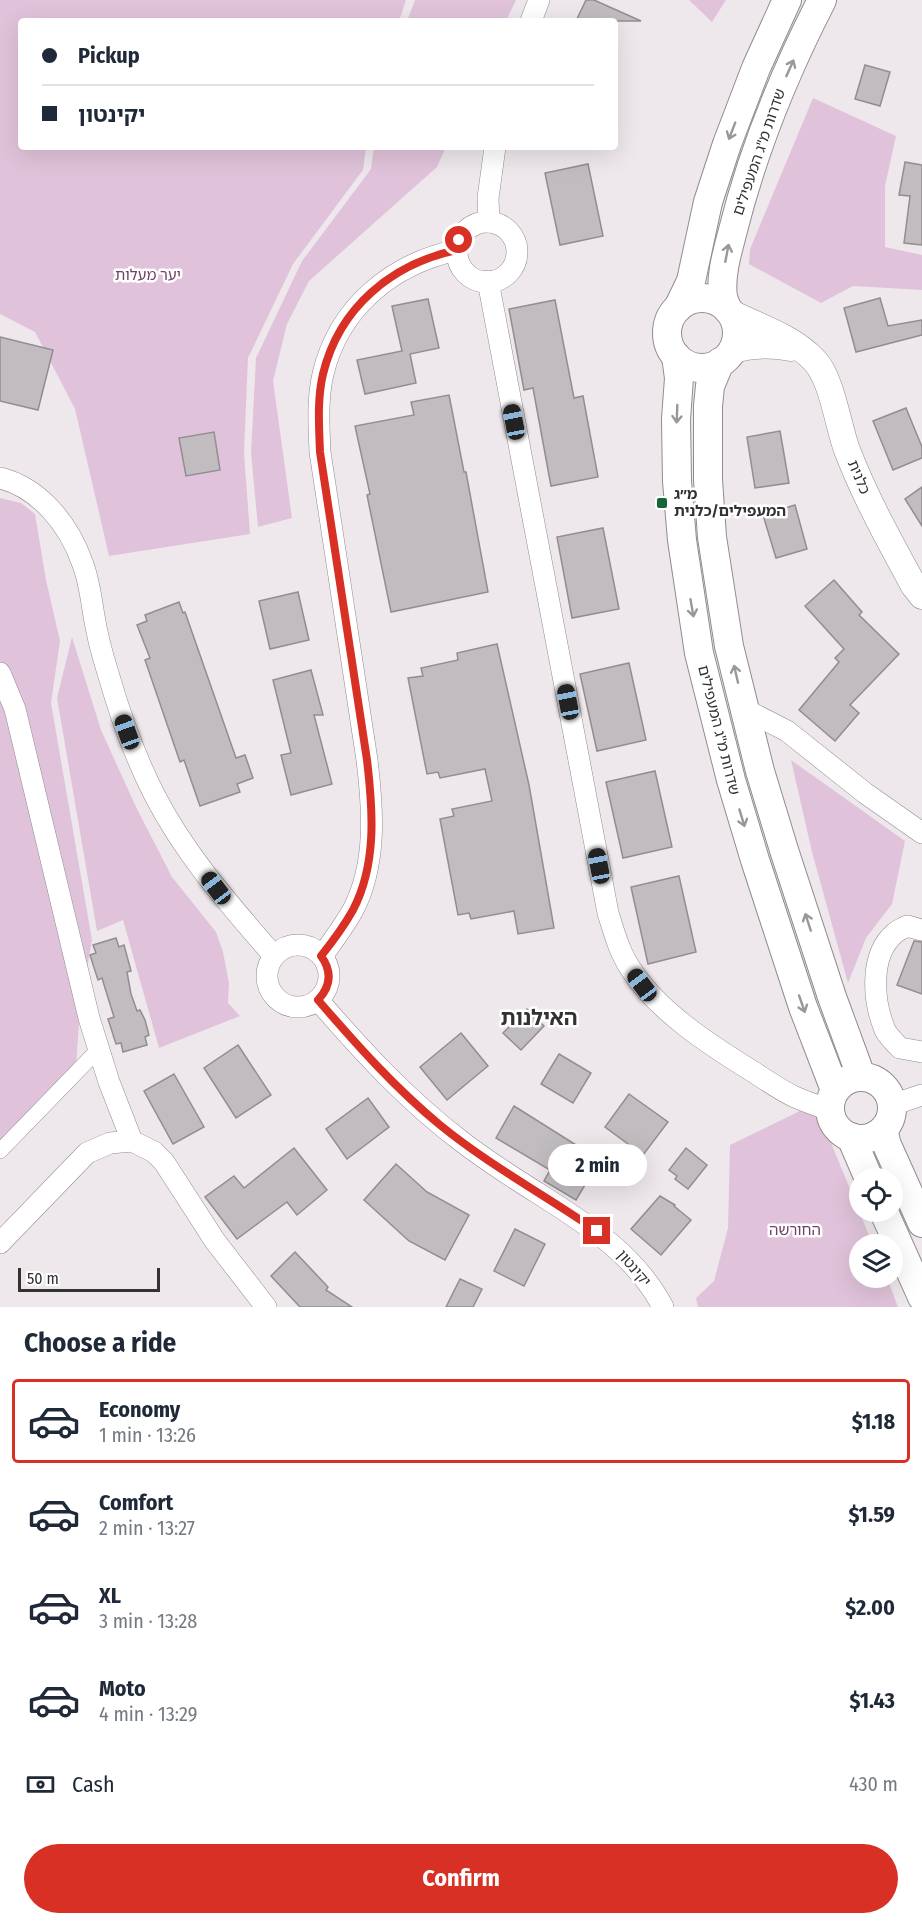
<!DOCTYPE html>
<html lang="en">
<head>
<meta charset="utf-8">
<style>
	body { margin:0; font-family:"Fira Sans Condensed","Noto Sans Hebrew",sans-serif; background:#f2f2f3; color:#1f2937; height:100vh; display:flex; flex-direction:column; font-size:22px; white-space:nowrap }
	* { box-sizing:border-box; margin:0 }
	p { font-size:20px; color:#747a83 }
	.icon { flex:none; width:33px; height:33px; fill:none; stroke:currentColor; stroke-width:2; stroke-linecap:round; stroke-linejoin:round }
	.map { position:relative; height:1307px; overflow:hidden }
	.panel { display:flex; flex-direction:column; background:#fff; flex:1 }
	.panel>* { flex:none }
	.banner { position:absolute; left:18px; top:18px; width:600px; height:132px; border-radius:6px; box-shadow:0 6px 24px #0002; display:grid; align-content:center; height:132px; padding:0 24px; background:#fff }
	.controls { position:absolute; left:849px; top:1168px; display:grid; gap:12px }
	.controls a { display:grid; place-items:center; width:54px; height:54px; border-radius:50%; background:#fff; box-shadow:0 6px 24px #0002; font-size:30px }
	.scale { position:absolute; left:18px; bottom:15px; width:142px; box-sizing:border-box; padding-left:6px; border:3px solid #333132; border-top:0; font-size:16px; line-height:21px; white-space:nowrap; color:#333132; -webkit-text-stroke:4px #fff; paint-order:stroke }
	.end { position:absolute; width:27px; height:27px; margin:-14px; border:8px solid #d93025; background:#fff; box-shadow:0 0 0 3px #fff }
	.from { border-radius:50% }
	.bubble { position:absolute; height:42px; border-radius:21px; background:#fff; box-shadow:0 6px 24px #0002; font-size:20px; font-weight:700; line-height:42px; text-align:center }
	.car { position:absolute; width:18px; height:36px; margin:-18px -9px; border-radius:8px; box-shadow:0 0 4px 2px #0007; background:linear-gradient(#222 24%,#8ab4d8 0 40%,#222 0 76%,#8ab4d8 0 86%,#222 0) }
	.banner b { display:flex; align-items:center; gap:21px; height:57px; font-size:22px }
	.banner b+b { border-top:2px solid #e0e1e3 }
	.banner i { width:15px; height:15px; background:#1f2937 }
	ul { padding:0; list-style:none }
	li { display:flex; align-items:center; gap:18px; height:84px; margin:0 12px 9px; padding:0 12px; border:3px solid transparent; border-radius:6px }
	li div { flex:1 }
	li b { display:block; font-size:22px }
	li em { font-style:normal; font-weight:700 }
	li.selected { border-color:#d93025 }
	li>.icon { width:54px; height:54px; stroke-width:1.5 }
	h2 { padding:0 24px; font-size:27px; line-height:72px }
	.pay { display:flex; align-items:center; gap:15px; height:66px; padding:0 24px; font-size:22px }
	.pay p { margin-inline-start:auto }
	.action { display:flex; gap:12px; margin-top:auto; padding:12px 24px }
	.action a { flex:1; height:69px; border-radius:36px; background:#d93025; color:#fff; font-size:24px; font-weight:700; line-height:69px; text-align:center }
	.map>svg:first-child { display:block }
	.green { fill:#e0c3da }
	.building { fill:#c1bcc0; stroke:#938d91; stroke-width:1.5 }
	.lines { fill:none; stroke-linecap:round; stroke-linejoin:round }
	.pedestrian-casing { stroke:#908b8f; stroke-width:16 }
	.minor-casing { stroke:#908b8f; stroke-width:22 }
	.tertiary-casing { stroke:#908b8f; stroke-width:27 }
	.secondary-casing { stroke:#908b8f; stroke-width:30 }
	.pedestrian { stroke:#fff; stroke-width:15 }
	.minor { stroke:#fff; stroke-width:21 }
	.tertiary { stroke:#fff; stroke-width:26 }
	.secondary { stroke:#fff; stroke-width:28 }
	.oneway { stroke:#999898 }
	.route { stroke:#d93025; stroke-width:8 }
	.poi-dot { fill:#156737; stroke:#fff; stroke-width:2 }
	.labels { text-anchor:middle; stroke-width:5; stroke-linejoin:round; paint-order:stroke }
	.street-label { font-size:15px; fill:#333132; stroke:#fff }
	.park-label { font-size:15px; fill:#6d4467; stroke:#fff }
	.poi-label { font-size:15px; font-weight:bold; fill:#333132; stroke:#fff; text-anchor:start }
	.district-label { font-size:21px; font-weight:bold; fill:#333132; stroke:#fff }
</style>
</head>
<body>
<div class="map">
<svg width="922" height="1307" viewBox="0 0 922 1307">
	<rect width="100%" height="100%" fill="#eee8ed"/>
	<g class="green">
		<path d="M0,0H406L399,21H21V147H366L363,170L293,264L248,358L244,453L250,534L109,556L75,409L35,332L0,314Z"/>
		<path d="M415,0H516L506,21H407Z"/>
		<path d="M689,0H726L712,22Z"/>
		<path d="M813,98L896,136L885,186V247L922,255V290L853,286L821,303L749,264L750,249Z"/>
		<path d="M374,147H446L437,167L309,281L287,324L273,381L292,518L258,527L251,453L256,358L302,261L371,169Z"/>
		<path d="M0,498L21,503L35,514L46,580L60,641L51,703L92,940L80,1008L76,1067L0,1149Z"/>
		<path d="M72,637L101,730L136,807L172,877L216,932L223,952L229,983L228,1003L240,1016L159,1048L123,920L97,931L57,698Z"/>
		<path d="M791,760L905,841L892,904L866,938L848,983L812,852Z"/>
		<path d="M811,1094L873,1245H860V1278H887L898,1307H698L696,1298L714,1281L728,1228L730,1145L802,1110Z"/>
	</g>
	<g class="building">
		<path d="M586,0H594L641,21H576Z"/>
		<path d="M865,65L890,72L880,106L855,99Z"/>
		<path d="M905,162L922,165V245L904,243L910,196L899,195Z"/>
		<path d="M588,164L603,236L560,245L545,173Z"/>
		<path d="M880,298L888,326L922,320V335L856,352L844,308Z"/>
		<path d="M428,299L439,348L410,354L416,383L365,394L357,360L402,351L392,306Z"/>
		<path d="M555,300L574,398L583,396L598,477L551,486L533,388L524,390L509,309Z"/>
		<path d="M0,337L53,350L38,410L0,401Z"/>
		<path d="M449,395L464,472H466L488,592L391,612L367,495L370,494L355,426L414,415L411,402Z"/>
		<path d="M906,408L922,447V458L893,470L873,421Z"/>
		<path d="M780,431L789,483L755,488L747,437Z"/>
		<path d="M214,432L220,470L186,476L179,438Z"/>
		<path d="M922,487V526L905,499Z"/>
		<path d="M795,505L807,549L776,558L763,515Z"/>
		<path d="M603,528L619,609L572,618L557,537Z"/>
		<path d="M834,580L862,612L859,615L899,654L850,705L859,713L835,741L799,710L839,662L835,658L844,649L805,606Z"/>
		<path d="M298,592L309,640L270,649L259,601Z"/>
		<path d="M179,602L183,613L185,612L236,758L245,755L253,778L237,784L240,792L200,806L184,760L180,762L145,660L150,658L137,625L147,621L145,615Z"/>
		<path d="M497,644L529,785L554,928L518,934L514,911L471,919L469,913L458,915L440,819L454,816L452,809L492,801L485,769L440,778L438,772L427,774L408,678L423,676L421,668L458,660L457,653Z"/>
		<path d="M629,663L646,740L597,751L580,674Z"/>
		<path d="M311,670L323,715H314L332,784L291,795L281,755L291,753L273,680Z"/>
		<path d="M655,771L672,847L623,858L606,782Z"/>
		<path d="M679,876L696,952L648,964L631,887Z"/>
		<path d="M116,938L119,947L124,945L131,971L127,972L131,994L137,1011L140,1010L145,1020L149,1035L145,1037L147,1045L123,1052L121,1043L116,1044L108,1019L114,1017L105,988L102,978L98,980L90,955L96,953L93,945Z"/>
		<path d="M914,941L922,942V994L897,985Z"/>
		<path d="M527,1009L544,1026L521,1050L503,1033Z"/>
		<path d="M461,1033L488,1066L447,1100L420,1067Z"/>
		<path d="M238,1045L271,1095L236,1118L204,1068Z"/>
		<path d="M559,1054L591,1073L573,1103L541,1084Z"/>
		<path d="M174,1074L204,1127L173,1144L144,1091Z"/>
		<path d="M629,1094L668,1122L643,1155L605,1127Z"/>
		<path d="M368,1098L389,1127L347,1159L326,1129Z"/>
		<path d="M514,1106L600,1160L576,1200L544,1181L550,1170L496,1138Z"/>
		<path d="M294,1148L327,1190L297,1215L287,1202L237,1239L205,1197L234,1176L244,1188Z"/>
		<path d="M686,1148L707,1165L688,1189L675,1179L677,1176L669,1170Z"/>
		<path d="M396,1164L427,1192L469,1215L445,1260L409,1241L364,1200Z"/>
		<path d="M660,1196L675,1205L674,1206L691,1220L661,1255L631,1229Z"/>
		<path d="M515,1229L545,1244L524,1286L494,1271Z"/>
		<path d="M295,1252L328,1287L326,1290L352,1307H300L271,1276Z"/>
		<path d="M460,1279L482,1289L473,1307H446Z"/>
	</g>
	<g class="lines">
		<defs>
			<path id="pedestrian" d="M0,1151L98,1050"/>
			<g id="minor">
				<path d="M531,21L539,0"/>
				<path d="M489,222L488,198L495,147"/>
				<circle cx="487" cy="252" r="30"/>
				<path d="M488,281L608,913C614,932 619,951 630,968C657,1011 710,1045 752,1071C766,1080 780,1090 795,1097C806,1102 818,1106 830,1110"/>
				<path d="M0,478C40,488 69,525 82,562C89,579 91,598 94,616C97,635 102,654 108,673C120,715 135,757 155,796C186,856 230,905 274,956"/>
				<path d="M0,673L15,709L89,1018L109,1082L132,1141L154,1152L164,1162L215,1241L266,1307"/>
				<path d="M744,709L787,731L865,793L922,833"/>
				<path d="M922,930L907,926C904,928 898,930 895,933C869,955 873,1001 885,1030C888,1036 895,1043 900,1048L922,1052"/>
				<circle cx="298" cy="976" r="31"/>
				<path d="M322,956C333,941 344,926 353,910C377,864 373,809 367,760L320,452C319,426 317,400 323,374C339,307 392,264 457,250"/>
				<path d="M318,1000C362,1051 407,1100 461,1141C487,1161 515,1179 544,1197C591,1227 636,1256 663,1307"/>
				<path d="M892,1105L922,1095"/>
				<path d="M0,1243L87,1153L110,1143L132,1141"/>
			</g>
			<g id="tertiary">
				<path d="M731,313C760,327 792,337 814,360C832,378 838,426 847,450C865,497 890,542 914,586L922,596"/>
				<path d="M731,351C752,344 770,344 791,348"/>
			</g>
			<g id="secondary">
				<circle cx="702" cy="333" r="35"/>
				<path d="M678,308L691,281L708,202L727,144L756,68L787,0"/>
				<path d="M728,310C726,306 724,301 723,297C720,277 727,253 732,234C752,153 784,74 822,0"/>
				<path d="M676,356L679,378L676,419L677,481L682,540L699,653L731,780L755,860L803,1007L835,1090"/>
				<path d="M720,362L710,386L708,406V480L712,537L729,646L760,771L784,850L832,997L861,1076"/>
				<circle cx="861" cy="1108" r="31"/>
				<path d="M883,1130L887,1145L922,1223"/>
				<path d="M851,1137L869,1179"/>
				<path d="M884,1212L922,1297"/>
			</g>
		</defs>
		<use href="#pedestrian" class="pedestrian-casing"/>
		<use href="#minor" class="minor-casing"/>
		<use href="#tertiary" class="tertiary-casing"/>
		<use href="#secondary" class="secondary-casing"/>
		<use href="#pedestrian" class="pedestrian"/>
		<use href="#minor" class="minor"/>
		<use href="#tertiary" class="tertiary"/>
		<use href="#secondary" class="secondary"/>
	</g>
	<defs><path id="oneway-shaft" d="M-6 0H5M1.5-3L5.5 0L1.5 3" fill="none" stroke-width="1.6" stroke-linecap="round" stroke-linejoin="round" transform="scale(1.5)"/></defs>
	<g class="oneway">
		<use href="#oneway-shaft" transform="translate(790 68) rotate(-66)"/>
		<use href="#oneway-shaft" transform="translate(732 131) rotate(111)"/>
		<use href="#oneway-shaft" transform="translate(727 253) rotate(-79)"/>
		<use href="#oneway-shaft" transform="translate(677 414) rotate(92)"/>
		<use href="#oneway-shaft" transform="translate(692 608) rotate(80)"/>
		<use href="#oneway-shaft" transform="translate(736 674) rotate(-103)"/>
		<use href="#oneway-shaft" transform="translate(742 818) rotate(73)"/>
		<use href="#oneway-shaft" transform="translate(808 922) rotate(-108)"/>
		<use href="#oneway-shaft" transform="translate(802 1004) rotate(71)"/>
	</g>
	<g class="lines">
		<path class="route" d="M459,240L457,250C391,264 339,308 323,374C317,400 319,426 320,452L367,760C373,810 377,864 353,910C344,926 333,941 321,956C332,971 331,986 318,1000C356,1044 395,1088 440,1125C489,1165 545,1195 597,1231"/>
	</g>
	<rect class="poi-dot" x="656" y="497" width="12" height="12" rx="3"/>
	<g class="labels">
		<g class="street-label">
			<text transform="translate(759 152) rotate(-71)" y="5">שדרות מ"ג המעפילים</text>
			<text transform="translate(859 477) rotate(67)" y="5">כלנית</text>
			<text transform="translate(719 730) rotate(76)" y="5">שדרות מ"ג המעפילים</text>
			<text transform="translate(634 1268) rotate(49)" y="5">יקינטון</text>
		</g>
		<g class="park-label">
			<text x="148" y="280">יער מעלות</text>
			<text x="795" y="1235">החורשה</text>
		</g>
		<g class="poi-label">
			<text x="674" y="499">מ״ג<tspan x="674" dy="17">המעפילים/כלנית</tspan></text>
		</g>
		<g class="district-label">
			<text x="539" y="1025">האילנות</text>
		</g>
	</g>
</svg>
<div class="controls">
<a><svg class="icon" aria-label="locate" viewBox="0 0 24 24"><circle cx="12" cy="12" r="6"/><path d="M12 2v4M12 18v4M2 12h4M18 12h4"/></svg></a>
<a><svg class="icon" aria-label="layers" viewBox="0 0 24 24"><path d="M12 4l9 5-9 5-9-5zM3 14l9 5 9-5"/></svg></a>
</div>
<div class="scale">50 m</div>
<i class="end from" style="left:459px;top:240px"></i>
<i class="end" style="left:597px;top:1231px"></i>
<div class="bubble" style="left:548px;top:1144px;width:99px">2 min</div>
<i class="car" style="left:514px;top:422px;rotate:349deg"></i>
<i class="car" style="left:568px;top:702px;rotate:349deg"></i>
<i class="car" style="left:127px;top:732px;rotate:340deg"></i>
<i class="car" style="left:599px;top:866px;rotate:349deg"></i>
<i class="car" style="left:216px;top:888px;rotate:323deg"></i>
<i class="car" style="left:642px;top:985px;rotate:323deg"></i>
<div class="banner">
<b><i class="from"></i>Pickup</b>
<b><i></i>יקינטון</b>
</div>
</div>
<section class="panel">
<h2>Choose a ride</h2>
<ul>
<li class="selected"><svg class="icon" aria-label="car" viewBox="0 0 24 24"><path d="M5 17H2v-5l4-1 3-4h7l3 4 3 1v5h-3M9 17h6M6 11h13"/><circle cx="7" cy="17" r="2"/><circle cx="17" cy="17" r="2"/></svg><div><b>Economy</b><p>1 min · 13:26</p></div><em>$1.18</em></li>
<li><svg class="icon" aria-label="car" viewBox="0 0 24 24"><path d="M5 17H2v-5l4-1 3-4h7l3 4 3 1v5h-3M9 17h6M6 11h13"/><circle cx="7" cy="17" r="2"/><circle cx="17" cy="17" r="2"/></svg><div><b>Comfort</b><p>2 min · 13:27</p></div><em>$1.59</em></li>
<li><svg class="icon" aria-label="car" viewBox="0 0 24 24"><path d="M5 17H2v-5l4-1 3-4h7l3 4 3 1v5h-3M9 17h6M6 11h13"/><circle cx="7" cy="17" r="2"/><circle cx="17" cy="17" r="2"/></svg><div><b>XL</b><p>3 min · 13:28</p></div><em>$2.00</em></li>
<li><svg class="icon" aria-label="car" viewBox="0 0 24 24"><path d="M5 17H2v-5l4-1 3-4h7l3 4 3 1v5h-3M9 17h6M6 11h13"/><circle cx="7" cy="17" r="2"/><circle cx="17" cy="17" r="2"/></svg><div><b>Moto</b><p>4 min · 13:29</p></div><em>$1.43</em></li>
</ul>
<div class="pay"><svg class="icon" aria-label="cash" viewBox="0 0 24 24"><path d="M3 7h18v10H3z"/><circle cx="12" cy="12" r="2"/></svg>Cash<p>430 m</p></div>
<div class="action"><a>Confirm</a></div>
</section>
</body>
</html>
